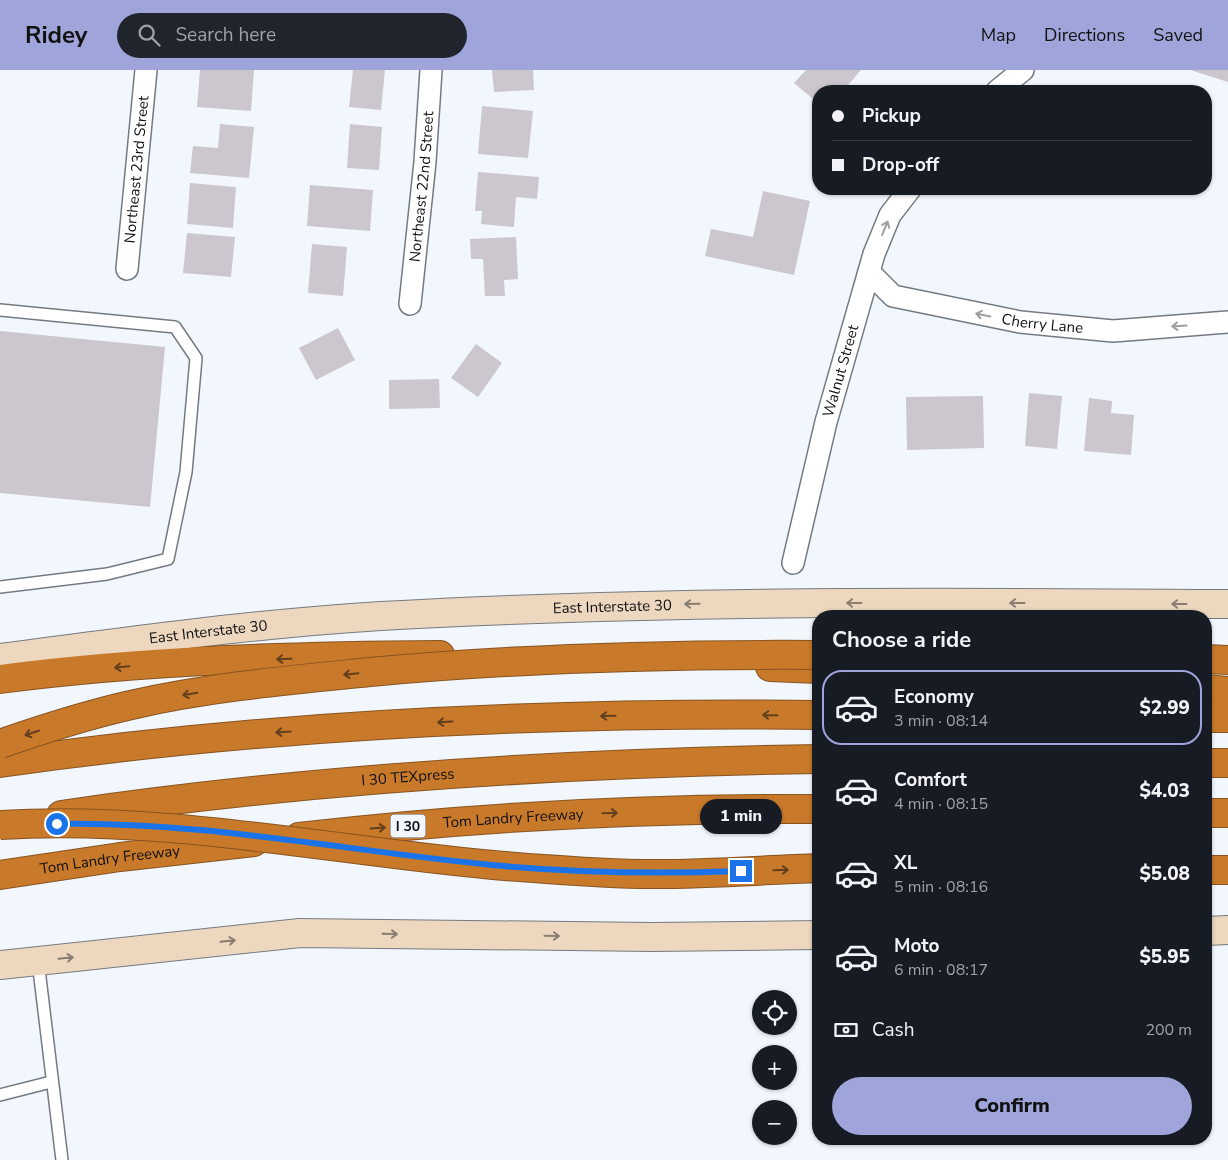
<!DOCTYPE html>
<html lang="en">
<head>
<meta charset="utf-8">
<style>
	body { margin:0; font-family:"Nunito Sans",sans-serif; background:#20242c; color:#f1f3f6; height:100vh; display:flex; flex-direction:column; font-size:19px; white-space:nowrap }
	* { box-sizing:border-box; margin:0 }
	p { font-size:16px; color:#9ea1a6 }
	.icon { flex:none; width:28px; height:28px; fill:none; stroke:currentColor; stroke-width:2; stroke-linecap:round; stroke-linejoin:round }
	.map { position:relative; flex:1; overflow:hidden }
	.details { position:absolute; left:812px; top:540px; width:400px; height:535px; display:flex; flex-direction:column; background:#171b24; border-radius:20px; box-shadow:0 1px 4px #0004 }
	.details>* { flex:none }
	.guide { position:absolute; left:812px; top:15px; width:400px; height:110px; border-radius:20px; box-shadow:0 1px 4px #0004; display:grid; align-content:center; height:110px; padding:0 20px; background:#171b24 }
	.buttons { position:absolute; left:752px; top:920px; display:grid; gap:10px }
	.buttons a { display:grid; place-items:center; width:45px; height:45px; border-radius:50%; background:#171b24; box-shadow:0 1px 4px #0004; font-size:25px }
	.end { position:absolute; width:22px; height:22px; margin:-11px; border:6px solid #1a73e8; background:#fff; box-shadow:0 0 0 2px #fff }
	.from { border-radius:50% }
	.bubble { position:absolute; height:35px; border-radius:18px; background:#171b24; box-shadow:0 1px 4px #0004; font-size:16px; font-weight:800; line-height:35px; text-align:center }
	.guide b { display:flex; align-items:center; gap:18px; height:48px; font-size:19px }
	.guide b+b { border-top:1px solid #363941 }
	.guide i { width:12px; height:12px; background:#f1f3f6 }
	ul { padding:0; list-style:none }
	li { display:flex; align-items:center; gap:15px; height:75px; margin:0 10px 8px; padding:0 10px; border:2px solid transparent; border-radius:20px }
	li div { flex:1 }
	li b { display:block; font-size:19px }
	li em { font-style:normal; font-weight:800 }
	li.active { border-color:#9fa5da }
	li>.icon { width:45px; height:45px; stroke-width:1.5 }
	h2 { padding:0 20px; font-size:22px; line-height:60px }
	.pay { display:flex; align-items:center; gap:12px; height:55px; padding:0 20px; font-size:19px }
	.pay p { margin-inline-start:auto }
	.button { display:flex; gap:10px; margin-top:auto; padding:10px 20px }
	.button a { flex:1; height:58px; border-radius:30px; background:#9fa5da; color:#111; font-size:20px; font-weight:800; line-height:58px; text-align:center }
	header { display:flex; align-items:center; gap:30px; box-sizing:border-box; height:70px; padding:0 25px; background:#9fa5da; color:#111 }
	header strong { font-size:24px }
	nav { display:flex; gap:28px; margin-inline-start:auto; font-size:18px }
	.search { width:350px; height:45px; background:#20242c; display:flex; align-items:center; gap:12px; box-sizing:border-box; padding:0 18px; border-radius:28px; color:#9ea1a6; font-size:19px }
	.map>svg:first-child { display:block }
	.building { fill:#ccc6ce }
	.lines { fill:none; stroke-linecap:round; stroke-linejoin:round }
	.lane-casing { stroke:#747a81; stroke-width:14 }
	.street-casing { stroke:#747a81; stroke-width:24 }
	.secondary-casing { stroke:#747a81; stroke-width:30 }
	.highway-casing { stroke:#875422; stroke-width:30 }
	.lane { stroke:#fff; stroke-width:11 }
	.street { stroke:#fff; stroke-width:21 }
	.secondary { stroke:#eed7bf; stroke-width:28 }
	.highway { stroke:#c8792a; stroke-width:28 }
	.highway-bridge-casing { stroke:#875422; stroke-width:30; stroke-linecap:butt }
	.highway-bridge { stroke:#c8792a; stroke-width:28 }
	.oneway { stroke:#9f9fa1 }
	.oneway2 { stroke:#897d72 }
	.oneway3 { stroke:#623f1d }
	.route { stroke:#1a73e8; stroke-width:6 }
	.labels { text-anchor:middle; stroke-width:5; stroke-linejoin:round; paint-order:stroke }
	.shield { fill:#f2f7fe; stroke:#52555a; stroke-width:1 }
	.shield-label { font-size:14px; font-weight:bold; fill:#0e1013 }
	.street-label { font-size:15px; fill:#0e1013; stroke:#f2f7fe }
</style>
</head>
<body>
<header>
<strong>Ridey</strong>
<div class="search"><svg class="icon" aria-label="search" viewBox="0 0 24 24"><circle cx="10" cy="10" r="6"/><path d="M15 15l6 6"/></svg>Search here</div>
<nav><a>Map</a><a>Directions</a><a>Saved</a></nav>
</header>
<div class="map">
<svg width="1228" height="1090" viewBox="0 0 1228 1090">
	<rect width="100%" height="100%" fill="#f2f7fe"/>
	<g class="building">
		<path d="M200,0H254L251,41L197,37Z"/>
		<path d="M353,0H385L381,40L349,37Z"/>
		<path d="M492,0H533L534,20L494,22Z"/>
		<path d="M806,0H861L843,21H819V34L794,13Z"/>
		<path d="M1190,0H1228V12Z"/>
		<path d="M482,36L533,41L528,88L478,84Z"/>
		<path d="M220,54L254,57L249,108L190,103L193,76L218,78Z"/>
		<path d="M350,54L382,57L379,100L347,98Z"/>
		<path d="M478,102L539,107L537,129L516,127L514,157L481,154L482,141H475Z"/>
		<path d="M190,113L236,117L233,158L187,154Z"/>
		<path d="M310,115L373,120L370,161L307,156Z"/>
		<path d="M763,121L810,131L794,205L705,186L711,159L753,167Z"/>
		<path d="M187,163L235,167L231,207L183,203Z"/>
		<path d="M516,167L518,209L504,210L505,226H485L483,189H471L470,169Z"/>
		<path d="M312,174L347,177L343,226L308,223Z"/>
		<path d="M338,258L355,290L316,310L299,278Z"/>
		<path d="M0,261L165,277L150,437L0,423Z"/>
		<path d="M476,274L502,293L478,327L451,308Z"/>
		<path d="M439,309L440,338L389,339V310Z"/>
		<path d="M1029,323L1062,326L1057,379L1025,376Z"/>
		<path d="M983,326L984,378L907,380L906,327Z"/>
		<path d="M1089,328L1112,331L1111,343L1134,345L1131,385L1084,381Z"/>
	</g>
	<g class="lines">
		<defs>
			<g id="lane">
				<path d="M0,240L175,257L196,288L186,402L168,489L107,504L0,517"/>
				<path d="M38,891L62,1090"/>
				<path d="M0,1025L51,1012"/>
			</g>
			<g id="street">
				<path d="M997,21L1023,0"/>
				<path id="s1" d="M127,199L146,0"/>
				<path id="s2" d="M869,202L893,226L1020,252L1113,261L1228,252"/>
				<path id="s3" d="M410,234L425,92L431,0"/>
				<path id="s4" d="M793,493L826,352L874,184L890,145L910,119"/>
			</g>
			<g id="secondary">
				<path id="s5" d="M0,588C127,571 253,554 381,546C663,530 946,532 1228,534"/>
				<path d="M1206,861L1228,860"/>
				<path d="M0,895L300,863L652,867L819,865"/>
			</g>
			<g id="highway">
				<path d="M1206,589L1228,590"/>
				<path d="M770,597L819,599"/>
				<path d="M0,609C145,590 294,586 440,585"/>
				<path d="M1206,619L1228,621"/>
				<path d="M1206,648H1228"/>
				<path d="M0,693C271,654 545,642 819,645"/>
				<path d="M1206,693H1228"/>
				<path d="M1206,743H1228"/>
				<path id="s6" d="M61,745C312,708 565,693 819,689"/>
				<path id="s7" d="M299,767C471,747 646,738 819,739"/>
				<path d="M1206,800H1228"/>
				<path id="s8" d="M0,805L120,787L254,772"/>
			</g>
		</defs>
		<use href="#lane" class="lane-casing"/>
		<use href="#street" class="street-casing"/>
		<use href="#secondary" class="secondary-casing"/>
		<use href="#highway" class="highway-casing"/>
		<use href="#lane" class="lane"/>
		<use href="#street" class="street"/>
		<use href="#secondary" class="secondary"/>
		<use href="#highway" class="highway"/>
		<defs>
			<g id="highway-bridge">
				<path d="M0,674C43,659 87,645 131,635C210,617 291,610 370,602C520,588 669,584 819,585"/>
				<path d="M0,755C165,745 329,780 493,795C542,799 592,803 641,804C700,805 760,800 819,798"/>
			</g>
		</defs>
		<use href="#highway-bridge" class="highway-bridge-casing"/>
		<use href="#highway-bridge" class="highway-bridge"/>
	</g>
	<defs><path id="oneway-shaft" d="M-6 0H5M1.5-3L5.5 0L1.5 3" fill="none" stroke-width="1.6" stroke-linecap="round" stroke-linejoin="round" transform="scale(1.25)"/></defs>
	<g class="oneway">
		<use href="#oneway-shaft" transform="translate(885 158) rotate(-68)"/>
		<use href="#oneway-shaft" transform="translate(983 245) rotate(-168)"/>
		<use href="#oneway-shaft" transform="translate(1179 256) rotate(176)"/>
	</g>
	<g class="oneway2">
		<use href="#oneway-shaft" transform="translate(854 533) rotate(-180)"/>
		<use href="#oneway-shaft" transform="translate(1017 533) rotate(-180)"/>
		<use href="#oneway-shaft" transform="translate(692 534) rotate(179)"/>
		<use href="#oneway-shaft" transform="translate(1179 534) rotate(-180)"/>
		<use href="#oneway-shaft" transform="translate(390 864) rotate(1)"/>
		<use href="#oneway-shaft" transform="translate(552 866) rotate(1)"/>
		<use href="#oneway-shaft" transform="translate(228 871) rotate(-6)"/>
		<use href="#oneway-shaft" transform="translate(66 888) rotate(-6)"/>
	</g>
	<g class="oneway3">
		<use href="#oneway-shaft" transform="translate(284 589) rotate(178)"/>
		<use href="#oneway-shaft" transform="translate(122 597) rotate(175)"/>
		<use href="#oneway-shaft" transform="translate(351 604) rotate(174)"/>
		<use href="#oneway-shaft" transform="translate(190 624) rotate(170)"/>
		<use href="#oneway-shaft" transform="translate(770 645) rotate(-179)"/>
		<use href="#oneway-shaft" transform="translate(608 646) rotate(179)"/>
		<use href="#oneway-shaft" transform="translate(445 652) rotate(177)"/>
		<use href="#oneway-shaft" transform="translate(283 662) rotate(176)"/>
		<use href="#oneway-shaft" transform="translate(32 663) rotate(161)"/>
		<use href="#oneway-shaft" transform="translate(610 743) rotate(-2)"/>
		<use href="#oneway-shaft" transform="translate(378 758) rotate(-4)"/>
		<use href="#oneway-shaft" transform="translate(781 800) rotate(-2)"/>
	</g>
	<g class="lines">
		<path class="route" d="M57,754C203,751 347,781 492,795C575,803 657,804 741,801"/>
	</g>
	<g class="labels">
		<rect class="shield" x="390.5" y="744.5" width="35" height="23" rx="4"/>
		<g class="shield-label">
			<text x="408" y="761">I 30</text>
		</g>
		<g class="street-label">
			<text dy="5" stroke="none"><textPath href="#s1" startOffset="100">Northeast 23rd Street</textPath></text>
			<text dy="5" stroke="none"><textPath href="#s3" startOffset="118">Northeast 22nd Street</textPath></text>
			<text dy="5" stroke="none"><textPath href="#s2" startOffset="186">Cherry Lane</textPath></text>
			<text dy="5" stroke="none"><textPath href="#s4" startOffset="198">Walnut Street</textPath></text>
			<text dy="5" stroke="none"><textPath href="#s5" startOffset="615">East Interstate 30</textPath></text>
			<text dy="5" stroke="none"><textPath href="#s5" startOffset="210">East Interstate 30</textPath></text>
			<text dy="5" stroke="none"><textPath href="#s6" startOffset="349">I 30 TEXpress</textPath></text>
			<text dy="5" stroke="none"><textPath href="#s7" startOffset="215">Tom Landry Freeway</textPath></text>
			<text dy="5" stroke="none"><textPath href="#s8" startOffset="111">Tom Landry Freeway</textPath></text>
		</g>
	</g>
</svg>
<div class="buttons">
<a><svg class="icon" aria-label="locate" viewBox="0 0 24 24"><circle cx="12" cy="12" r="6"/><path d="M12 2v4M12 18v4M2 12h4M18 12h4"/></svg></a>
<a>+</a>
<a>−</a>
</div>
<i class="end from" style="left:57px;top:754px"></i>
<i class="end" style="left:741px;top:801px"></i>
<div class="bubble" style="left:700px;top:729px;width:82px">1 min</div>
<div class="guide">
<b><i class="from"></i>Pickup</b>
<b><i></i>Drop-off</b>
</div>
<section class="details">
<h2>Choose a ride</h2>
<ul>
<li class="active"><svg class="icon" aria-label="car" viewBox="0 0 24 24"><path d="M5 17H2v-5l4-1 3-4h7l3 4 3 1v5h-3M9 17h6M6 11h13"/><circle cx="7" cy="17" r="2"/><circle cx="17" cy="17" r="2"/></svg><div><b>Economy</b><p>3 min · 08:14</p></div><em>$2.99</em></li>
<li><svg class="icon" aria-label="car" viewBox="0 0 24 24"><path d="M5 17H2v-5l4-1 3-4h7l3 4 3 1v5h-3M9 17h6M6 11h13"/><circle cx="7" cy="17" r="2"/><circle cx="17" cy="17" r="2"/></svg><div><b>Comfort</b><p>4 min · 08:15</p></div><em>$4.03</em></li>
<li><svg class="icon" aria-label="car" viewBox="0 0 24 24"><path d="M5 17H2v-5l4-1 3-4h7l3 4 3 1v5h-3M9 17h6M6 11h13"/><circle cx="7" cy="17" r="2"/><circle cx="17" cy="17" r="2"/></svg><div><b>XL</b><p>5 min · 08:16</p></div><em>$5.08</em></li>
<li><svg class="icon" aria-label="car" viewBox="0 0 24 24"><path d="M5 17H2v-5l4-1 3-4h7l3 4 3 1v5h-3M9 17h6M6 11h13"/><circle cx="7" cy="17" r="2"/><circle cx="17" cy="17" r="2"/></svg><div><b>Moto</b><p>6 min · 08:17</p></div><em>$5.95</em></li>
</ul>
<div class="pay"><svg class="icon" aria-label="cash" viewBox="0 0 24 24"><path d="M3 7h18v10H3z"/><circle cx="12" cy="12" r="2"/></svg>Cash<p>200 m</p></div>
<div class="button"><a>Confirm</a></div>
</section>
</div>
</body>
</html>
